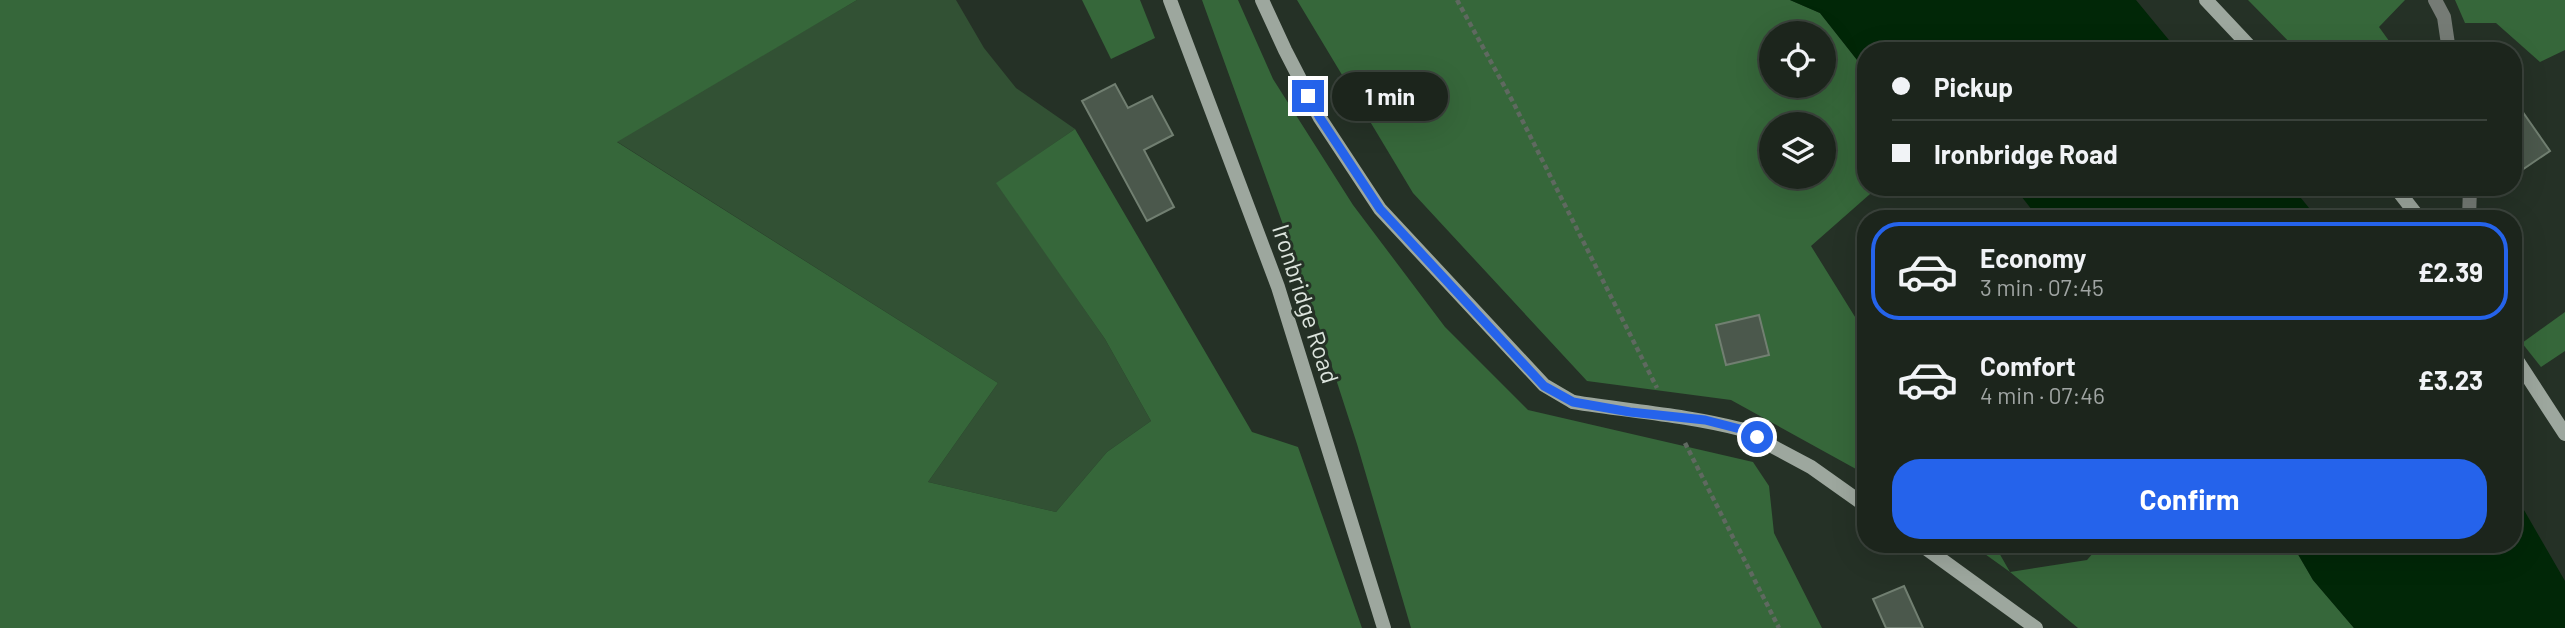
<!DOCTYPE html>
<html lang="en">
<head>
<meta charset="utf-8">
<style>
	body { margin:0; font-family:Barlow,sans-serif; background:#293129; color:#f1f3f6; height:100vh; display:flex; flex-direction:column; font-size:26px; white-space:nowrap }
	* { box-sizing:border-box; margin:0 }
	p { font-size:23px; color:#a0a5a3 }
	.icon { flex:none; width:38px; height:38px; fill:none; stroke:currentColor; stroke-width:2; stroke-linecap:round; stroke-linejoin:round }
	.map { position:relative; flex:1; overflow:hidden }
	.panel { position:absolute; left:1857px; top:210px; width:665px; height:343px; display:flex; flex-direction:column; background:#1c251c; border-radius:28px; box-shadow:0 7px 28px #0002,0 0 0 2px #3a423b }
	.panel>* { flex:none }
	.hud { position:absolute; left:1857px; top:42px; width:665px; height:154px; border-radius:28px; box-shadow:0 7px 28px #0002,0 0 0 2px #3a423b; display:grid; align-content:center; height:154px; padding:0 35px; background:#1c251c }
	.tools { position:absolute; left:1759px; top:21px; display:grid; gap:14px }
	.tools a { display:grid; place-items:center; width:77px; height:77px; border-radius:50%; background:#1c251c; box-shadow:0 7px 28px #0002,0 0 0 2px #3a423b; font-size:35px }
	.end { position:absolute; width:32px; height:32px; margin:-16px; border:9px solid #2563eb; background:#fff; box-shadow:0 0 0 4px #fff }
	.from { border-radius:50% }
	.bubble { position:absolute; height:49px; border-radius:24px; background:#1c251c; box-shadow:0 7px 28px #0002,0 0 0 2px #3a423b; font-size:23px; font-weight:700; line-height:49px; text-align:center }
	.hud b { display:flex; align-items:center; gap:24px; height:66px; font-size:26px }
	.hud b+b { border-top:2px solid #3a423b }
	.hud i { width:18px; height:18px; background:#f1f3f6 }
	ul { padding:12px 0 0; list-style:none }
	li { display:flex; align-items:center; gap:21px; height:98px; margin:0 14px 10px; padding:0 21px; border:4px solid transparent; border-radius:28px }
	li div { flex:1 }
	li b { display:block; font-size:26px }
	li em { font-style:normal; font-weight:700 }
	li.on { border-color:#2563eb }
	li>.icon { width:63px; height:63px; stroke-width:1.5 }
	.primary-button { display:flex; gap:14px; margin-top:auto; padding:14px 35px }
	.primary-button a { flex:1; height:80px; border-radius:28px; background:#2563eb; color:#fff; font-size:28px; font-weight:700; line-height:80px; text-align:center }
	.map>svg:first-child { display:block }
	.green { fill:#325134 }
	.forest { fill:#36673a; fill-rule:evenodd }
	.water { fill:#012707 }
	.building { fill:#4b584c; stroke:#717f71; stroke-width:2 }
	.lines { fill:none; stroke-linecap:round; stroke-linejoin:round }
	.path { stroke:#5f6960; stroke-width:4.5; stroke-dasharray:5 3.5; stroke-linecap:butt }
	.street { stroke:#757b75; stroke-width:14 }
	.secondary { stroke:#9da79e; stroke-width:14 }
	.secondary-bridge { stroke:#9da79e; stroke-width:14 }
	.route { stroke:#2563eb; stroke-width:9 }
	.labels { text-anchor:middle; stroke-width:6; stroke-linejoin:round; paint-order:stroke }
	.street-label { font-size:24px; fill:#dde5de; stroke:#253126 }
</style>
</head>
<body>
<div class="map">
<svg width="2565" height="628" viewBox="0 0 2565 628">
	<rect width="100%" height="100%" fill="#253126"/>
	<path class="green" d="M857,0H956L984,48L1016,88L1075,129L997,183L1105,339L1151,421L1107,452L1056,512L928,482L998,383L616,141Z"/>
	<g class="forest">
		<path d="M0,0H857L617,142L998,383L928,482L1056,512L1107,452L1151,421L1105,339L996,183L1075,129L1252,432L1298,447L1362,628H0Z"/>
		<path d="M1082,0H1140L1155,38L1111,59Z"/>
		<path d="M1202,0H1238L1273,79L1353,205L1445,327L1528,410L1753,462L1769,486L1774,533L1822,628H1411L1357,444L1312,305Z"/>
		<path d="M1297,0H1790L1820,13L1865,70L1866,187H1878L1811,246L1865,333V474L1731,400L1587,381L1413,193ZM1771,33H1824V86H1771ZM1771,124H1824V177H1771Z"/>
		<path d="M2248,0H2405L2379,27L2392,45L2386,51H2298Z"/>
		<path d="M2455,0H2565V50L2540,62L2496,23H2465Z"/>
		<path d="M2565,312V351L2541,367L2522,343Z"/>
		<path d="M1971,544H1994L2010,572L2087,560L2101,544H2292L2313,580L2354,628H2078L2010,572Z"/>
	</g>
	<g class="water">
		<path d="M1790,0H2136L2178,51H1866L1865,70L1820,13Z"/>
		<path d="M2014,187H2292L2318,219H2039Z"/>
		<path d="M2513,491L2565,581V628H2354L2313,580L2292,544H2513Z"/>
	</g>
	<g class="building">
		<path d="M1115,84L1128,108L1152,96L1173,135L1144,150L1174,207L1147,221L1082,101Z"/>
		<path d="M2513,98L2550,151L2513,176Z"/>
		<path d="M1759,315L1769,355L1726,365L1716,325Z"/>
		<path d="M1904,586L1923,628H1886L1873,599Z"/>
	</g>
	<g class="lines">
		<g class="path">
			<path d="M1457,0L1513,102L1657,388"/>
			<path d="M1685,443L1779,628"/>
		</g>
		<g class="street">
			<path d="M2435,0L2444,17L2449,51"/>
			<path d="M2469,219L2470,187"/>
		</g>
		<g class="secondary">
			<path d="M1170,0L1278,287L1384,628"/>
			<path d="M1262,0L1285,50L1320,118L1380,209L1544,385L1573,402"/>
			<path d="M2206,0L2254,51"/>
			<path d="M2395,187L2420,219"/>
			<path d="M2513,354L2565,434"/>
			<path d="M1740,429L1811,467L1866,506"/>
			<path d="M1920,544L2036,628"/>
		</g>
		<path class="secondary-bridge" d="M1573,402C1628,411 1686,415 1740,429"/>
	</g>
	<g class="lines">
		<path class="route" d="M1308,96L1320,118L1380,209L1544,386L1573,402L1630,412L1705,420L1740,429L1757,437"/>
	</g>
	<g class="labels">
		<g class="street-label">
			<text transform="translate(1305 304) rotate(72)" y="8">Ironbridge Road</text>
		</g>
	</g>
</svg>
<div class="tools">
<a><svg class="icon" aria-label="locate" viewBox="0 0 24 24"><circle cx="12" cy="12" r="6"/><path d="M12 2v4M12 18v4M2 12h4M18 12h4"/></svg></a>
<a><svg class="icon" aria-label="layers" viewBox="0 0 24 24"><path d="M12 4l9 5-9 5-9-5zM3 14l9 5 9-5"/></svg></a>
</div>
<i class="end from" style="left:1757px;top:437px"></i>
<i class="end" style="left:1308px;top:96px"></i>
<div class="bubble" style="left:1332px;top:72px;width:116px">1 min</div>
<div class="hud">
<b><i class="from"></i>Pickup</b>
<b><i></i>Ironbridge Road</b>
</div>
<section class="panel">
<ul>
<li class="on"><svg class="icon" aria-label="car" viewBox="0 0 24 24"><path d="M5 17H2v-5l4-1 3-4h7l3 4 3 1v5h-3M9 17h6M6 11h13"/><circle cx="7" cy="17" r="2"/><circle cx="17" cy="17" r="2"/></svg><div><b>Economy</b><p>3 min · 07:45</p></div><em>£2.39</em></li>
<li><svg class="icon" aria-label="car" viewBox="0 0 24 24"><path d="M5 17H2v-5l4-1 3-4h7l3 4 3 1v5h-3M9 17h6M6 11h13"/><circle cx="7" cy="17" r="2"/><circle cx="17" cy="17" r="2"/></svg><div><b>Comfort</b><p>4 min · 07:46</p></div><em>£3.23</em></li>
</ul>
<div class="primary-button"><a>Confirm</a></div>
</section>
</div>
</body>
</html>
